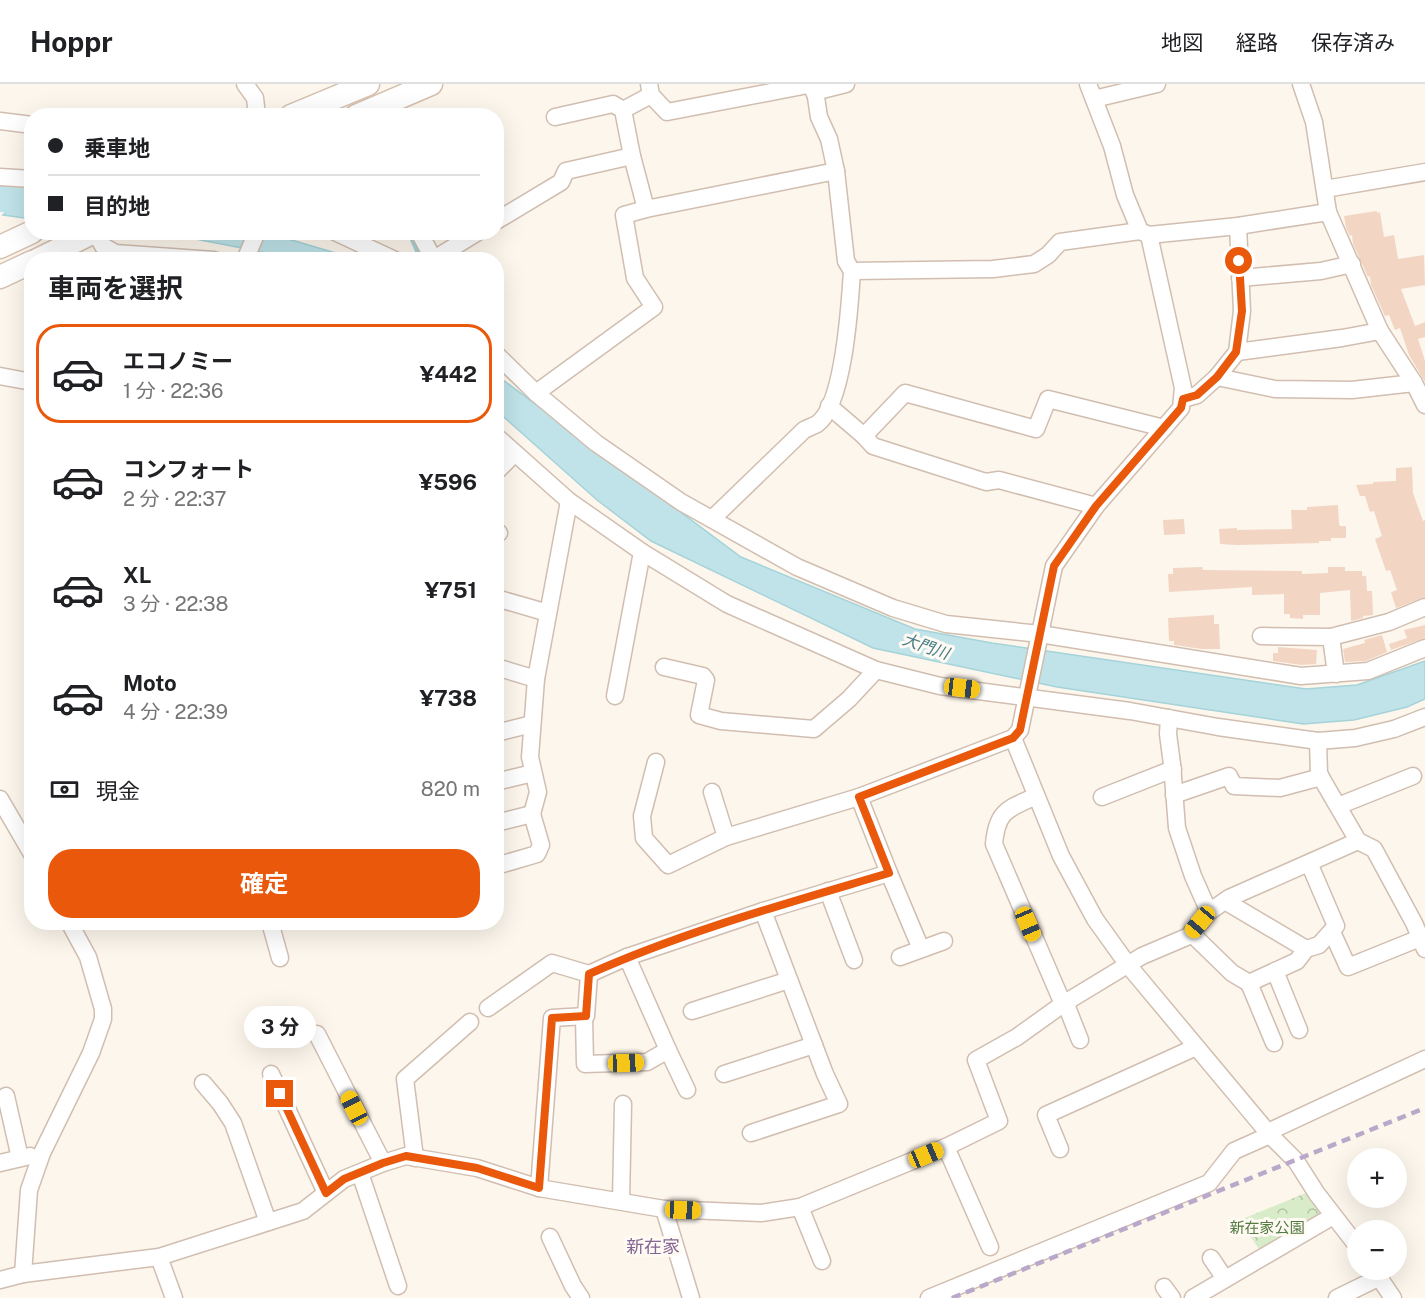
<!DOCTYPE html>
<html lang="ja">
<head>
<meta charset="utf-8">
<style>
	body { margin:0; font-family:"Public Sans","Noto Sans JP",sans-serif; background:#f6f6f6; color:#202124; height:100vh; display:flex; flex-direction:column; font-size:22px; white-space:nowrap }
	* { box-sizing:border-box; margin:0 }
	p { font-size:20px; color:#757577 }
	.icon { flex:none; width:33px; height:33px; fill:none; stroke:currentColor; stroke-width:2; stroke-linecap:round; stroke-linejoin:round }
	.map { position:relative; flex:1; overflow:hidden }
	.sheet { position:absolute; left:24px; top:168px; width:480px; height:678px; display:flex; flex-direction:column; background:#fff; border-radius:24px; box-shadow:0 6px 24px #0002 }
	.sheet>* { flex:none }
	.hud { position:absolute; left:24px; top:24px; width:480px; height:132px; border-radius:24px; box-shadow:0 6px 24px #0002; display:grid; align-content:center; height:132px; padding:0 24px; background:#fff }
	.fabs { position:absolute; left:1347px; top:1064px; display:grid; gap:12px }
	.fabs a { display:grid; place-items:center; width:60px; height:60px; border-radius:50%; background:#fff; box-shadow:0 6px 24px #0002; font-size:30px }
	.end { position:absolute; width:27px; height:27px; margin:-14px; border:8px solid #ea580c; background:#fff; box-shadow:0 0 0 3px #fff }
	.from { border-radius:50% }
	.bubble { position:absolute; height:42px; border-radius:21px; background:#fff; box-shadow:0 6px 24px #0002; font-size:20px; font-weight:700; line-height:42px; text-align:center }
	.car { position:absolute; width:18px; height:36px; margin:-18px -9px; border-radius:8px; box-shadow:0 0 4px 2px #0007; background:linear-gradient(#f5c518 24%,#345 0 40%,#f5c518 0 76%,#345 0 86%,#f5c518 0) }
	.hud b { display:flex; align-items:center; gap:21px; height:57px; font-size:22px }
	.hud b+b { border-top:2px solid #e0e0e0 }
	.hud i { width:15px; height:15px; background:#202124 }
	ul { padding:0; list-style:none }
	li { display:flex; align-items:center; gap:18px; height:99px; margin:0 12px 9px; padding:0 12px; border:3px solid transparent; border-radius:24px }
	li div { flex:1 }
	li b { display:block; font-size:22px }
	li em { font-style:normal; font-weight:700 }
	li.active { border-color:#ea580c }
	li>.icon { width:54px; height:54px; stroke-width:1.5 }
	h2 { padding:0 24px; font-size:27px; line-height:72px }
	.pay { display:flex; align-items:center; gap:15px; height:66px; padding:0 24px; font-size:22px }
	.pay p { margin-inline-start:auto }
	.primary-button { display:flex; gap:12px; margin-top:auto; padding:12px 24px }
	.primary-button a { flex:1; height:69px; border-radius:24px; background:#ea580c; color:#fff; font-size:24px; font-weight:700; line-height:69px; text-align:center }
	header { display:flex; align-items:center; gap:36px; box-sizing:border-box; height:84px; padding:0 30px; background:#fff; border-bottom:2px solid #e0e0e0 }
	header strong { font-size:28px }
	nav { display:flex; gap:33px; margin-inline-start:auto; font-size:21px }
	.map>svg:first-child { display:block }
	.forest { fill:url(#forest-crowns) }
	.water { fill:#bfe3e8; stroke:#a5d3da; stroke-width:1.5 }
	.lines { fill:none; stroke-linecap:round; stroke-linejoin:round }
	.stream { stroke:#a5d3da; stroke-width:4.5 }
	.river { stroke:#bfe3e8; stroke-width:26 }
	.building { fill:#f3d5c3 }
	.street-casing { stroke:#d1beb0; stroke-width:19 }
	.secondary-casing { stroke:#d6c0b0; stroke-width:25 }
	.street { stroke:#fff; stroke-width:16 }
	.secondary { stroke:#fff; stroke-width:22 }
	.rail { stroke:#b9a8c9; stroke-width:4.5; stroke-dasharray:9 6; stroke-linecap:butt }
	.route { stroke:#ea580c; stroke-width:8 }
	.labels { text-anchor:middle; stroke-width:6; stroke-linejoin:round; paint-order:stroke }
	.park-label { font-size:15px; fill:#537a41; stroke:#fffaf3 }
	.water-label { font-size:16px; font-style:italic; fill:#437c86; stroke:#fffaf3 }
	.quarter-label { font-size:18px; fill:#846695; stroke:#fffaf3 }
</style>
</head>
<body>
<header>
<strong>Hoppr</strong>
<nav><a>地図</a><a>経路</a><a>保存済み</a></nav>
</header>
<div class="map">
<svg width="1425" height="1214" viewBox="0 0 1425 1214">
	<defs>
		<pattern id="forest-crowns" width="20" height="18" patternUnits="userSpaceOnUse" patternTransform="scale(1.5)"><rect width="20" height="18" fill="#d8ecc9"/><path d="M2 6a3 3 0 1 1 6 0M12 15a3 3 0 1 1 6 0" fill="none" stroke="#b4c2a5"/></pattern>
	</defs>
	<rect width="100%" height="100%" fill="#fdf6ec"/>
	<path class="forest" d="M1308,1108L1326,1129L1262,1170L1240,1136Z"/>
	<g class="water">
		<path d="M25,113L31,114V135L3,131Z"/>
		<path d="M151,149H268L356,175H281L262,168L180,152Z"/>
		<path d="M497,289L503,296L741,473L915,545L992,559L1306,605L1357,601L1425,577V615L1407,623L1354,636L1303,640L1057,603L873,564L651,457L597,416L497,327Z"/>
	</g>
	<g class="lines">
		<path class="stream" d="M409,148L421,176"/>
		<path class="river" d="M0,115L32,118"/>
	</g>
	<g class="building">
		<path d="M1377,127V129L1380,128L1384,153L1394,151L1398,175L1424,171L1425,201L1401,205L1415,242L1425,238V253L1418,255L1425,277V298L1409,271L1400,244L1395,246L1389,231L1385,232L1371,201L1370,192L1368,193L1353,160L1352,151L1350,152L1346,144L1344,132Z"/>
		<path d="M1412,383L1413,409L1423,437L1425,436V513L1396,524L1391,508L1397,506L1390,486L1386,487L1375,455L1382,452L1374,427L1370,428L1365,412H1360L1356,401L1373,400V398L1396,397V384Z"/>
		<path d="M1338,421L1339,440L1340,442H1346V454H1331V457H1319V459L1237,461L1220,460L1219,445L1237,444V446L1292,445L1291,426H1307V423Z"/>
		<path d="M1184,435L1185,450L1164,451L1163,436Z"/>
		<path d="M1202,483L1203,486L1302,487V490L1328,489V483H1345V487H1362V492H1366L1367,507H1372L1373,531L1363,532V534L1351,537L1350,506L1320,509V531H1303V535L1290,534V530H1284V510L1252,511V503L1169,508L1168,490H1173V484Z"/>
		<path d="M1214,531V540H1219L1220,565H1202L1174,561V557H1169L1168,534Z"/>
		<path d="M1425,541V554L1391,566L1389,560L1407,554L1404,546Z"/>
		<path d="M1382,551L1387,568L1366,577L1345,578L1343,565L1365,559L1364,556Z"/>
		<path d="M1278,563L1317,566L1316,580L1301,581L1273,577V569H1278Z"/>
	</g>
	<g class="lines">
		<defs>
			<g id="street">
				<path d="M245,0L255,14L257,32"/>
				<path d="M649,0L651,11L667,28L813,0"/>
				<path d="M814,0L819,33L829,55L836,87"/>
				<path d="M1088,0L1112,62L1125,111L1140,147L1149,151L1238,142L1328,128"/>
				<path d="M1301,0L1314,38L1328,128L1380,247L1414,299L1425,321"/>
				<path d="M814,8L846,0"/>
				<path d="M1094,15L1157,0"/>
				<path d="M623,26L651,11"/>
				<path d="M0,37L32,41"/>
				<path d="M0,93L32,95"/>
				<path d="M1325,105L1425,88"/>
				<path d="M646,125L836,87L846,177L852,187L993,185L1034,180L1048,171L1060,158L1140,147"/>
				<path d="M496,137L561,98L566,87L632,72L623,26L613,20L555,33"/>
				<path d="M95,148L103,162L115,169L214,176"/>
				<path d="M335,148L395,176"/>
				<path d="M419,148L434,176"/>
				<path d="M1149,151L1183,304L1181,324L1096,422L1054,482L1020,646L1013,654L1061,772L1095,835L1128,881L1270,1051L1296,1077L1317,1110L1358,1163"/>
				<path d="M434,175L478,148"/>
				<path d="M245,176L257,148"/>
				<path d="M1240,194L1321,187L1352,180"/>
				<path d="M1237,268L1342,254L1380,247"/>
				<path d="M496,270L536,309L596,359L681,418L797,483L893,524L946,540L1040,550L1301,592L1368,587L1425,564"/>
				<path d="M0,292L32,298"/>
				<path d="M1217,293L1275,305L1352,306L1414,299"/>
				<path d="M536,309L654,223L635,194L624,131L646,125L632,72"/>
				<path d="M1183,315L1197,311L1217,293L1237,268L1242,227L1238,142"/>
				<path d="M829,322L864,352L905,309L1036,345L1048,315L1164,344"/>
				<path d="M496,352L569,417L642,468L727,520L876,586L940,602L1130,627L1218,643L1318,657L1355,654L1394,645L1425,633"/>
				<path d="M864,352L873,362L986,398L999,396L1096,422"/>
				<path d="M496,388L514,370"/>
				<path d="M712,435L804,346C808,344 813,342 817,340C844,321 850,219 852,187"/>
				<path d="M496,448L499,449"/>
				<path d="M496,514L548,529"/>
				<path d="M1261,552L1331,553L1336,590"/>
				<path d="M1331,553L1389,538L1425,523"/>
				<path d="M496,583L536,595"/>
				<path d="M664,583L703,592L706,596L699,631L721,637L814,645L849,615L876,586"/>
				<path d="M615,612L642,468"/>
				<path d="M1169,634L1168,650L1172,680L1177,744L1193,792L1209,828L1229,814L1358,757"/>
				<path d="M496,649L532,640"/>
				<path d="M1318,657L1319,690L1358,757L1374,765L1414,839L1425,865"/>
				<path d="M656,678L642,732L644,754L668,781L726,753"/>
				<path d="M496,698L533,689"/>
				<path d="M712,708L726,753L859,713"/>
				<path d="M1174,711L1229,692L1234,702L1280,704L1321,693"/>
				<path d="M1036,712C1008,725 997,726 994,760L1063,920"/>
				<path d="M1102,713L1173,685"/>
				<path d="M0,715L32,770"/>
				<path d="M1338,722L1413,692"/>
				<path d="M496,739L532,730L538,708L530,673L536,595L569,417"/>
				<path d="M496,782L537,770L541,761L532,730"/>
				<path d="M889,789L921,865"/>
				<path d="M828,807L854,876"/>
				<path d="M1225,817L1306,865L1319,861L1336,842L1309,779"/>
				<path d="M763,827L889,789L859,713L1013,654"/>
				<path d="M270,838L280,874"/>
				<path d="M1332,848L1348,883L1420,854"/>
				<path d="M1191,849L1232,889L1249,899L1297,877L1306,865"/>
				<path d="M627,873L763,827L825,990L839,1020L751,1049"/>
				<path d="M900,873L944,857"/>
				<path d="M1275,887L1299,946"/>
				<path d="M589,890L627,873L668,966"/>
				<path d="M1249,899L1274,959"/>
				<path d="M1065,918L1080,956"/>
				<path d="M488,924L552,879L589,890L586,932L552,934L539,1104"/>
				<path d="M692,927L789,896"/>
				<path d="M584,932L585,980L647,978L668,966L687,1006"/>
				<path d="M317,950L383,1079"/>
				<path d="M271,990L326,1109"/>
				<path d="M724,990L814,961"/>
				<path d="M203,999L220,1019L233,1039L268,1138"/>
				<path d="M6,1012L20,1074"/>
				<path d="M1268,1048L1425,975"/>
				<path d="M946,1063L990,1163"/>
				<path d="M1060,1065L1046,1031L1196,963"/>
				<path d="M415,1074L405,995L470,938"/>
				<path d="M0,1079L30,1072"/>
				<path d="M360,1089L398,1202"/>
				<path d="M621,1117L623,1020"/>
				<path d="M800,1123L822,1177"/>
				<path d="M664,1125L691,1214"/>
				<path d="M550,1153L573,1202L581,1214"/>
				<path d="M159,1173L174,1214"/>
				<path d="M1211,1174L1225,1195"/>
				<path d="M1374,1186L1393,1214"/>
				<path d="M23,1190L29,1106L42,1069L91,969L103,935V925L88,873L69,838"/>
				<path d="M0,1196L23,1190L159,1173L303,1127L344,1095L383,1079L406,1072L477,1084L539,1104L664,1125L761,1129L800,1123L946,1063L999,1037L976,976L1017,953L1063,920L1142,872L1189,852L1209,828"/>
				<path d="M1164,1203L1172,1214"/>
				<path d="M929,1214L1209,1099L1234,1067L1270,1051"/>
				<path d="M1193,1214L1333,1132"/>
				<path d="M1337,1214L1380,1193"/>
			</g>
			<g id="secondary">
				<path d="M291,32L368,0"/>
				<path d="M356,32L431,0"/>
				<path d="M0,163L32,148"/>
				<path d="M37,176L94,148"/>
				<path d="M0,193L32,178"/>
			</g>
		</defs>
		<use href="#street" class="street-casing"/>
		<use href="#secondary" class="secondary-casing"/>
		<use href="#street" class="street"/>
		<use href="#secondary" class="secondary"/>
		<path class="rail" d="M952,1214L1425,1024"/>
	</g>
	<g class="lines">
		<path class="route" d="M280,1010L326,1109L344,1095L383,1079L406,1072L477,1084L539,1104L552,934L586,932L589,890C685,847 788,819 889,789L859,713L1013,654L1020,646L1054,482L1096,422L1181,324L1183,315L1197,311L1217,293L1236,268L1242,227L1239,177"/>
	</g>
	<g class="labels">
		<g class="park-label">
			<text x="1267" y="1149">新在家公園</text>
		</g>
		<g class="water-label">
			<text transform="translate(926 562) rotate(19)" y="6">大門川</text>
		</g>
		<g class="quarter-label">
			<text x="653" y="1169">新在家</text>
		</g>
	</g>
</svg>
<div class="fabs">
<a>+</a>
<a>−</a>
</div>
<i class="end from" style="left:1239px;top:177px"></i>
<i class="end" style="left:280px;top:1010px"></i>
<div class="bubble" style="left:244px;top:922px;width:72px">3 分</div>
<i class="car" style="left:962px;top:604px;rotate:97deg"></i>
<i class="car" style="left:1200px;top:838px;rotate:220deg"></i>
<i class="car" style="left:1028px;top:840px;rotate:157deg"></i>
<i class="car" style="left:626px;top:979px;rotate:88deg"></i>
<i class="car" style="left:354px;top:1024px;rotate:333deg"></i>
<i class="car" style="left:926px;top:1071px;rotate:67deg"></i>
<i class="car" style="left:683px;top:1126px;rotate:92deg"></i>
<div class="hud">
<b><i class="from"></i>乗車地</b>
<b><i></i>目的地</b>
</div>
<section class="sheet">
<h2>車両を選択</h2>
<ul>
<li class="active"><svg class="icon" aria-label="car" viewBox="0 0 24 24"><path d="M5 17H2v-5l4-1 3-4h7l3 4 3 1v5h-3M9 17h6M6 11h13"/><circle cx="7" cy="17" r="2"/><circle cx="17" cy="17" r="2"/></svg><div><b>エコノミー</b><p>1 分 · 22:36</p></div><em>¥442</em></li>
<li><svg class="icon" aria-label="car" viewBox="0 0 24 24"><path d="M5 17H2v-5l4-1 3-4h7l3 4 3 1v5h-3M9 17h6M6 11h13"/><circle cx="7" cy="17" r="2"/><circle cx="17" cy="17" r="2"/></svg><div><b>コンフォート</b><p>2 分 · 22:37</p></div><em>¥596</em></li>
<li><svg class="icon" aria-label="car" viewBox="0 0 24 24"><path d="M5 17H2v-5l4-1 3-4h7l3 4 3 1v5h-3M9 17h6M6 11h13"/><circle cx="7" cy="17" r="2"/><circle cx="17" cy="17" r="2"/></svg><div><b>XL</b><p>3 分 · 22:38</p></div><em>¥751</em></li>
<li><svg class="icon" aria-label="car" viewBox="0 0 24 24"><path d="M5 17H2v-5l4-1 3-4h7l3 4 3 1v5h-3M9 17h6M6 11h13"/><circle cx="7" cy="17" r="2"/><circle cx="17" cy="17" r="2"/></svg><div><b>Moto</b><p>4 分 · 22:39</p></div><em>¥738</em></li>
</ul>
<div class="pay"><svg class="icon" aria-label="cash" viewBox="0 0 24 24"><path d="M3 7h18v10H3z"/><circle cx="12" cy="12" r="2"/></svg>現金<p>820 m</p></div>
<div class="primary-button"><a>確定</a></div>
</section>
</div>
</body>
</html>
